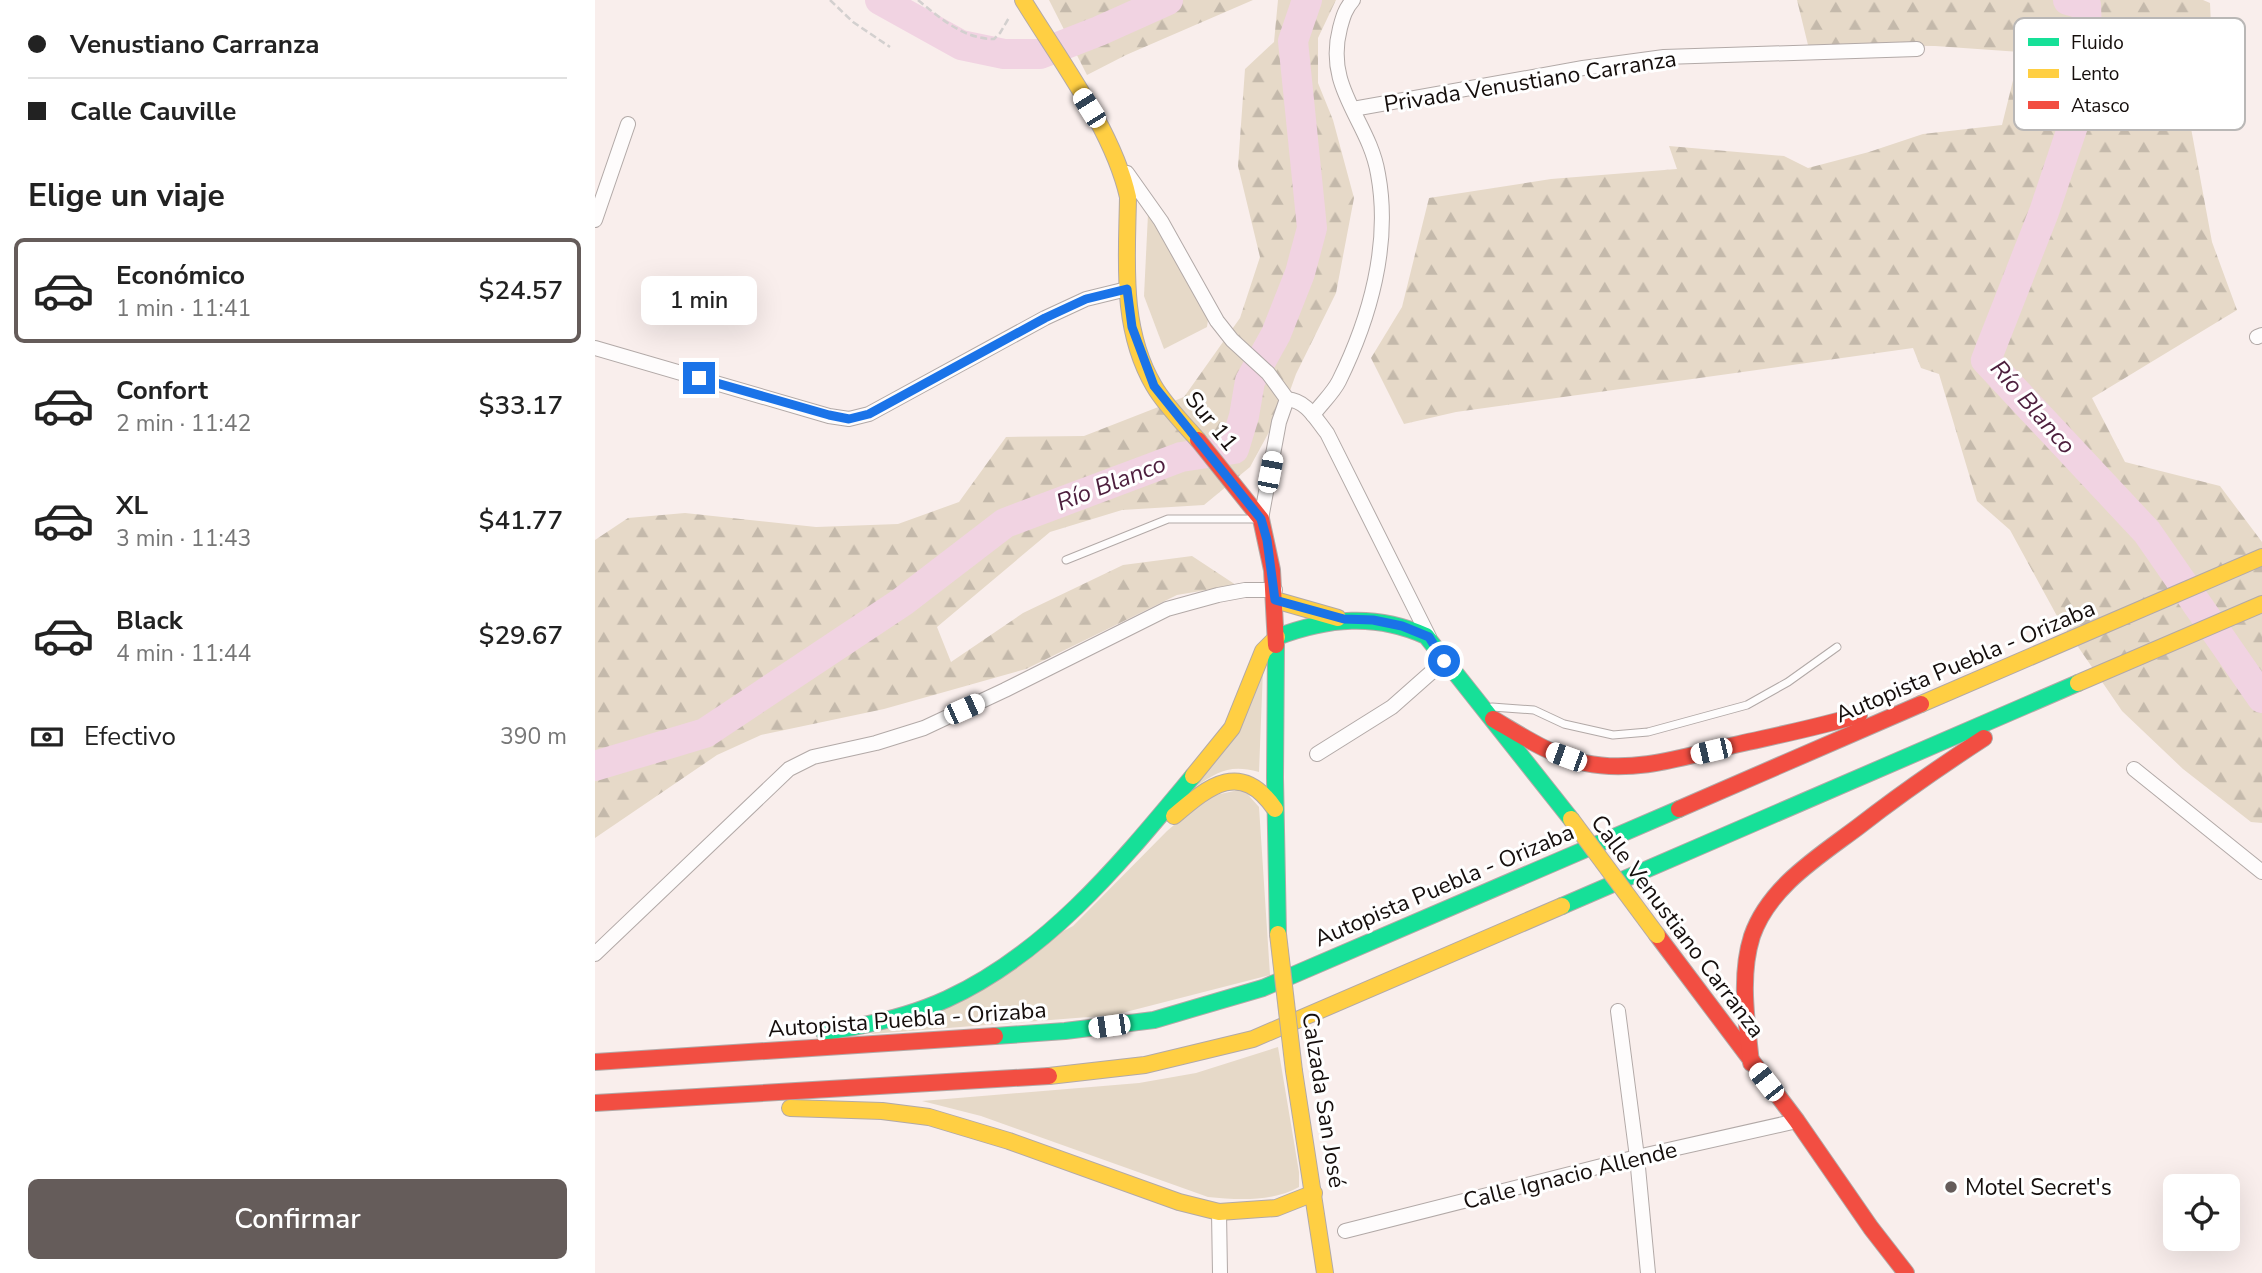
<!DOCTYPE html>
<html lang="es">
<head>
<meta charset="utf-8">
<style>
	body { margin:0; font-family:"Nunito Sans",sans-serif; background:#f2f2f2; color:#222; height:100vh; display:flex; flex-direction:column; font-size:26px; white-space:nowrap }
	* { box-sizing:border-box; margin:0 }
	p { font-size:23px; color:#767676 }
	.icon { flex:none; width:38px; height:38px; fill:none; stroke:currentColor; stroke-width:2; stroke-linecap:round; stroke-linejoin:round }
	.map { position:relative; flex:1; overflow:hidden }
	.side { display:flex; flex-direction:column; background:#fff; width:595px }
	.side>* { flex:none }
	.top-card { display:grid; align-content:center; height:154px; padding:0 28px; background:#fff }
	.controls { position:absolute; left:1568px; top:1174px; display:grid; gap:14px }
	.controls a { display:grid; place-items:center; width:77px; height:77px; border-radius:10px; background:#fff; box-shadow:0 7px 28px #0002; font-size:35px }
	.end { position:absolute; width:32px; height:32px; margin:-16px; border:9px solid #1a73e8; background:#fff; box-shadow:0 0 0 4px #fff }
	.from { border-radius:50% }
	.bubble { position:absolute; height:49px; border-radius:10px; background:#fff; box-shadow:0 7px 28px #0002; font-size:23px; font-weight:600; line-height:49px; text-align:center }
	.car { position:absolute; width:21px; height:42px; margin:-21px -10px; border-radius:9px; box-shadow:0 0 5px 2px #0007; background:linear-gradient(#fff 24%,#345 0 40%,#fff 0 76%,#345 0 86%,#fff 0) }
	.top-card b { display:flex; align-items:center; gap:24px; height:66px; font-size:26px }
	.top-card b+b { border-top:2px solid #e0e0e0 }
	.top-card i { width:18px; height:18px; background:#222 }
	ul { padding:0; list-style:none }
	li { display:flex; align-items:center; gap:21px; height:105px; margin:0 14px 10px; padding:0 14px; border:4px solid transparent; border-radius:10px }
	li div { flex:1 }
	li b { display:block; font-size:26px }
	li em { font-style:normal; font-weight:600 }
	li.active { border-color:#655c5a }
	li>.icon { width:63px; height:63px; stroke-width:1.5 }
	h2 { padding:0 28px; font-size:32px; line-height:84px }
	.pay { display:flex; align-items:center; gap:18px; height:77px; padding:0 28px; font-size:26px }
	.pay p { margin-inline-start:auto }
	.action { display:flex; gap:14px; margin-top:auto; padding:14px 28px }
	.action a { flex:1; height:80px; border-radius:10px; background:#655c5a; color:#fff; font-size:28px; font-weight:600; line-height:80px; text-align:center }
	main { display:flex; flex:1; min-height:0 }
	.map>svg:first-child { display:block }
	.green { fill:#e6d9c8 }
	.forest { fill:url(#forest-firs) }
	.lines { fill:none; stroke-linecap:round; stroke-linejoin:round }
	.river { stroke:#f1d3e2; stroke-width:30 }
	.lane-casing { stroke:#b2a9a7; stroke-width:9 }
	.street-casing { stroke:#b2a9a7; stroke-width:16 }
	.fast-casing { stroke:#b2a9a7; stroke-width:18 }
	.slow-casing { stroke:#b2a9a7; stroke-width:18 }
	.jam-casing { stroke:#b2a9a7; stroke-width:18 }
	.path { stroke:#d3d0cf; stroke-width:2.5; stroke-dasharray:7 3.5; stroke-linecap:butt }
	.lane { stroke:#fefcfc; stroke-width:7 }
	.street { stroke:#fefcfc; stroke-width:14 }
	.fast { stroke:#16e098; stroke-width:16 }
	.slow { stroke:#ffcf43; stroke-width:16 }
	.jam { stroke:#f24e42; stroke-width:16 }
	.slow-bridge-casing { stroke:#b2a9a7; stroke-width:18; stroke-linecap:butt }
	.slow-bridge { stroke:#ffcf43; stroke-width:16 }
	.route { stroke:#1a73e8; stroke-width:9 }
	.poi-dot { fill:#655c5a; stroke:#fff; stroke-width:2.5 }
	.labels { text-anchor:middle; stroke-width:6; stroke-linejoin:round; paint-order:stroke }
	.street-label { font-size:23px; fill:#150e0c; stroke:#fff }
	.poi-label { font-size:23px; fill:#150e0c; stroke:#fff; text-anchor:start }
	.water-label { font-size:24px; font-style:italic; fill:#4d1e3d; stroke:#fff }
	.key { fill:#fff; stroke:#b9b7b6; stroke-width:2 }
	.key-label { font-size:19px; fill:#150e0c }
</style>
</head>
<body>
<main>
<section class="side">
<div class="top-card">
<b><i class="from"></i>Venustiano Carranza</b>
<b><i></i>Calle Cauville</b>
</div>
<h2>Elige un viaje</h2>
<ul>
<li class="active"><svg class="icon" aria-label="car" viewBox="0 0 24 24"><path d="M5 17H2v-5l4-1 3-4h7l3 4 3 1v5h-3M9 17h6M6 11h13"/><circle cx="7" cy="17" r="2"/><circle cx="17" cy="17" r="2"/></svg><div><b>Económico</b><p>1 min · 11:41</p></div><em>$24.57</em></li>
<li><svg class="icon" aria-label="car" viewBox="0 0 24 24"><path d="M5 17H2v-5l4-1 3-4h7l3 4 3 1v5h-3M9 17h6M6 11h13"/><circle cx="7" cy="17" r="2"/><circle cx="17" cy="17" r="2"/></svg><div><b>Confort</b><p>2 min · 11:42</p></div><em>$33.17</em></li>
<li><svg class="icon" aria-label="car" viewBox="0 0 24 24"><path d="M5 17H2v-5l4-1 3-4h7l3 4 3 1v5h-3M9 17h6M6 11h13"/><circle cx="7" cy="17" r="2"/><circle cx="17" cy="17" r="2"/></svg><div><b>XL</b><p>3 min · 11:43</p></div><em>$41.77</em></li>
<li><svg class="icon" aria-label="car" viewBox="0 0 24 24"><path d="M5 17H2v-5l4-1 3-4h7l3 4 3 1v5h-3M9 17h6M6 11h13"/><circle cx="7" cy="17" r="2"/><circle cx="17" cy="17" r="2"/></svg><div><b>Black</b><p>4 min · 11:44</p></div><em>$29.67</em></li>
</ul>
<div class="pay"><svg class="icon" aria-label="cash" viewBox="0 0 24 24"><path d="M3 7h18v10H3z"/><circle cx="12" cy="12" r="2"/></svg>Efectivo<p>390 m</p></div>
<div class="action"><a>Confirmar</a></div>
</section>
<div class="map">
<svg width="1667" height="1273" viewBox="0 0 1667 1273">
	<defs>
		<pattern id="forest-firs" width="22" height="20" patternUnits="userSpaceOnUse" patternTransform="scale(1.75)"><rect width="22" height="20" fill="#e6d9c8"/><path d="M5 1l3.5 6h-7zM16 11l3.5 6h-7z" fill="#c4b9ab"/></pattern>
	</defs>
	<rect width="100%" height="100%" fill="#f9eeec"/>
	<g class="green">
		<path d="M553,214L614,313L612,327L569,349L549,296Z"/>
		<path d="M668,669L664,772C635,764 624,771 600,787Z"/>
		<path d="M648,789L664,807L675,975L519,1015L276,1034L478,926L572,831L612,797Z"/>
		<path d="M683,1047L704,1172V1187C677,1202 643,1200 613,1197L386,1116L327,1101L544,1083L601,1073Z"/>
	</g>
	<g class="forest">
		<path d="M454,0H658L531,55L492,75Z"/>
		<path d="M683,0H741L723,38V83L738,120L759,198L741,293L701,374L692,399L655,467L609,505L527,510L455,532L342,627L356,662L428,613L528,565L597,556L641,585L582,595L431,669L289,709L166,735L122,755L0,838V540L33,518L90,513L221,527L303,524L364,502L411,437L489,436L589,397L645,318L665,257L643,166L650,69L679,42Z"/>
		<path d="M1202,0H1608L1615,3L1617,48L1591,101L1617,242L1642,310L1497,398L1530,462L1625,486L1667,542V823L1656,822L1588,769L1527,711L1462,616L1415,530L1382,501L1344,374L1326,368L1318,348L861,412L809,424L776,358L807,307L834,198L956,179L1082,169L1074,146L1189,156L1213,168L1274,152L1328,134L1407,125L1425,52L1340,46L1213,45Z"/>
	</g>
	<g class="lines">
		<g class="river">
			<path d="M285,0L366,45L409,54H445L504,31L573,0"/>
			<path d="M1473,0L1491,5L1494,78L1449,212L1391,360L1552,532L1667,698"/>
			<path d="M0,766L110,733L307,602L410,523L586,457L639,449L649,416L655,381L681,334L705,273L717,228L698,41L712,0"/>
		</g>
		<defs>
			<g id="lane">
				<path d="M471,560L573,519H659"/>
				<path d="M897,707L939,710L969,724L1018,735L1053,732L1152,705L1193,682L1242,647"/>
			</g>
			<g id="street">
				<path d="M758,109L988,68L1069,57L1322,49"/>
				<path d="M532,173L566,221L622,321L637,340L673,373L692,399"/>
				<path d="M0,220L33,124"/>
				<path d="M1662,337L1667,335"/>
				<path d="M0,348L234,416L254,419L274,414L450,318L491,299L532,289"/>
				<path d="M692,399C712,401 720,418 732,433L834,637"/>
				<path d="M718,415C726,404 738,393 744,381C775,318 796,244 783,174C774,120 729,89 745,28C748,17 750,9 758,0"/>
				<path d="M666,519L684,422L692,399"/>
				<path d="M722,754L797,707L849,661"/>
				<path d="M1539,769L1667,872"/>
				<path d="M0,954L194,769L218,757L281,743L329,728L410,690L572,609L623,595L650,590H680"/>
				<path d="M1023,1011L1042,1157L1053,1273"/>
				<path d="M624,1212L625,1273"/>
				<path d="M750,1231L1042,1157L1202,1121"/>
			</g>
			<g id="fast">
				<path d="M682,637C732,618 781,613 831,636L976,819"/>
				<path d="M681,645L680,778L683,934"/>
				<path d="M967,906L1483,683"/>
				<path d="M229,1032C271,1026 313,1017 352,999C454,952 527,861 598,776"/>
				<path d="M400,1036L470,1031L559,1020L668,988L1084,809"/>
			</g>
			<g id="slow">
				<path d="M428,0C464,59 518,130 533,197C532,261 525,328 559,386C570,405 588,423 603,440"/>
				<path d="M680,600L743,618"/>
				<path d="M1483,683L1667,604"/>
				<path d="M1326,704L1667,557"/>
				<path d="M598,776L637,728L668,651L682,637"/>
				<path d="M579,816C615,785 646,760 680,809"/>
				<path d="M699,1071L730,1273"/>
				<path d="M454,1076L550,1065L658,1039L967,906"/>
				<path d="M195,1108L287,1111L334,1117L414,1141L584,1202L624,1212L681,1208L719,1193"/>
			</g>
			<g id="jam">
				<path d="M603,440L666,519L677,570L681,645"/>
				<path d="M898,719C927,736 957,756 990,763C1042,774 1094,755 1144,744C1184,735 1224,727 1264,715"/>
				<path d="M1084,809L1326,704"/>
				<path d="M1062,935L1202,1121L1276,1228L1311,1273"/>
				<path d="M0,1062L400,1036"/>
				<path d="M1156,1063C1152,1022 1144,977 1157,936C1174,887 1223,857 1263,827C1304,795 1346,766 1389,738"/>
				<path d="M0,1103L454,1076"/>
			</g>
		</defs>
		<use href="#lane" class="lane-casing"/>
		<use href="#street" class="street-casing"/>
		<use href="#fast" class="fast-casing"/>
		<use href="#slow" class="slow-casing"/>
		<use href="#jam" class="jam-casing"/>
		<g class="path">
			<path d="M235,0L258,22L295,47"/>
			<path d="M323,0C346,19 369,39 399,39L405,33L415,16"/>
		</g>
		<use href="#lane" class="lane"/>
		<use href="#street" class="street"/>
		<use href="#fast" class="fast"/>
		<use href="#slow" class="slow"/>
		<use href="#jam" class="jam"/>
		<defs>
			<g id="slow-bridge">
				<path d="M976,819L1062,935"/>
				<path d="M683,934L699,1071"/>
			</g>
		</defs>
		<use href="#slow-bridge" class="slow-bridge-casing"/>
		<use href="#slow-bridge" class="slow-bridge"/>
	</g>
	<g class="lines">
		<path class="route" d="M104,378L234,415L254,419L274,414L450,318L491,299L532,289L537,327L559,386L666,519L672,540L680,600L749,619L778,620L807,626L834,637L849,661"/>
	</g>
	<circle class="poi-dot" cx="1356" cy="1187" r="7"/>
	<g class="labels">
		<g class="street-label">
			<text transform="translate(935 81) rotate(-9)" y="8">Privada Venustiano Carranza</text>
			<text transform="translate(617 421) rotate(51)" y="8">Sur 11</text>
			<text transform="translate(1370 661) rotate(-23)" y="8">Autopista Puebla - Orizaba</text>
			<text transform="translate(849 885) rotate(-23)" y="8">Autopista Puebla - Orizaba</text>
			<text transform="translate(1083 926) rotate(53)" y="8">Calle Venustiano Carranza</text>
			<text transform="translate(312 1019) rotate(-4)" y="8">Autopista Puebla - Orizaba</text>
			<text transform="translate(729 1100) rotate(81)" y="8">Calzada San José</text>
			<text transform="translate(975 1175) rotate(-14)" y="8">Calle Ignacio Allende</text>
		</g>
		<g class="poi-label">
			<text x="1370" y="1195">Motel Secret's</text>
		</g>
		<g class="water-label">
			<text transform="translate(1438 407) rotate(49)" y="8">Río Blanco</text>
			<text transform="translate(516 483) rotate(-21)" y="8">Río Blanco</text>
		</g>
	</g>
	<rect x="1419" y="18" width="231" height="112" rx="10" class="key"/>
	<rect x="1433" y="38" width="31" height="8" fill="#16e098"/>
	<rect x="1433" y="69" width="31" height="9" fill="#ffcf43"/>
	<rect x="1433" y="101" width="31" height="8" fill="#f24e42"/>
	<g class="key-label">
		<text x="1476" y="49">Fluido</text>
		<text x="1476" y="80">Lento</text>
		<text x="1476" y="112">Atasco</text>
	</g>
</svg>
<div class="controls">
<a><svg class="icon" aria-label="locate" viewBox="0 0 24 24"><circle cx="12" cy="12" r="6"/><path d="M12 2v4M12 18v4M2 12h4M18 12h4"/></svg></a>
</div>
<i class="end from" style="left:849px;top:661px"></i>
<i class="end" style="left:104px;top:378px"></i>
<div class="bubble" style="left:46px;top:276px;width:116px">1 min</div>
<i class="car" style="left:494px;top:108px;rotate:328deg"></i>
<i class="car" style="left:675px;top:472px;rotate:11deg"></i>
<i class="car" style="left:369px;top:709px;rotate:66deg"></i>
<i class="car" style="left:1116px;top:751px;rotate:257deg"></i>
<i class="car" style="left:971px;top:757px;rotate:290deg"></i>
<i class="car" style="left:514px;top:1026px;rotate:262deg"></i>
<i class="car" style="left:1171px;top:1082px;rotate:322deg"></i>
</div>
</main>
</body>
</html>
